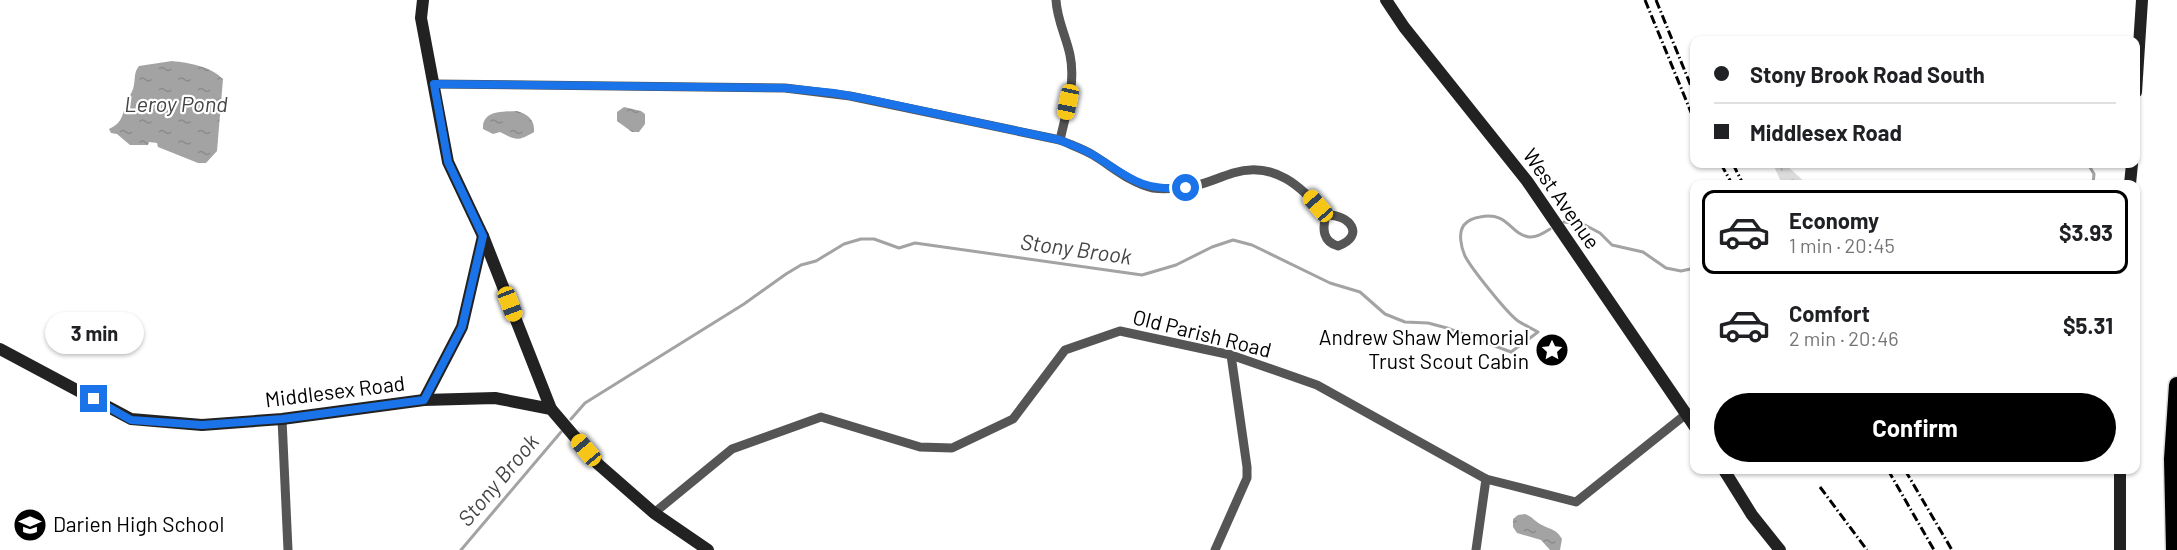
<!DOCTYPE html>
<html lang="en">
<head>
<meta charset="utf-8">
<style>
	body { margin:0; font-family:Barlow,sans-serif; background:#f6f6f6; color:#202124; height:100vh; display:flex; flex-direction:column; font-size:22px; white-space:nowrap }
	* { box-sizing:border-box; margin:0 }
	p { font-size:20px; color:#757577 }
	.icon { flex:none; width:33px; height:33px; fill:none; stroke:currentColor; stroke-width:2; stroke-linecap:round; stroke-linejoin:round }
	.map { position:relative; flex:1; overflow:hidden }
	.drawer { position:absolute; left:1690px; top:180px; width:450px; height:294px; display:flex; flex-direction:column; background:#fff; border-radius:12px; box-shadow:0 2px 4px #0004 }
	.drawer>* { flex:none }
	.banner { position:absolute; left:1690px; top:36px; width:450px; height:132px; border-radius:12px; box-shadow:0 2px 4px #0004; display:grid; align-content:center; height:132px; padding:0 24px; background:#fff }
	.end { position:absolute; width:27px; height:27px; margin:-14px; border:8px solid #1a73e8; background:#fff; box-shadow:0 0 0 3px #fff }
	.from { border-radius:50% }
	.bubble { position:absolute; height:42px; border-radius:21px; background:#fff; box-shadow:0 2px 4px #0004; font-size:20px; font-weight:700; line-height:42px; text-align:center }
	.car { position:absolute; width:18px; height:36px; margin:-18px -9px; border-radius:8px; box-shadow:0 0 4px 2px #0007; background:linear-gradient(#f5c518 24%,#345 0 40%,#f5c518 0 76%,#345 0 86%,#f5c518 0) }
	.banner b { display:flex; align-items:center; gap:21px; height:57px; font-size:22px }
	.banner b+b { border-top:2px solid #e0e0e0 }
	.banner i { width:15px; height:15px; background:#202124 }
	ul { padding:10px 0 0; list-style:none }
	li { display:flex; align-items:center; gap:18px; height:84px; margin:0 12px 9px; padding:0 12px; border:3px solid transparent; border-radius:12px }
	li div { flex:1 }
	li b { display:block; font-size:22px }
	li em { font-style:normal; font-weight:700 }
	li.active { border-color:#000 }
	li>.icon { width:54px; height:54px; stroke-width:1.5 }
	.button { display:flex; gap:12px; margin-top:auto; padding:12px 24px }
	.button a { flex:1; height:69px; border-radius:36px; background:#000; color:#fff; font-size:24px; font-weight:700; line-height:69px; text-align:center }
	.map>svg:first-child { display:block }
	.park { fill:url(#park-crowns) }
	.water { fill:url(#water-ripples) }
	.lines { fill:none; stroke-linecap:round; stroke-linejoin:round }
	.stream { stroke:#a3a3a3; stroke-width:3 }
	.highway-casing { stroke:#dbdbdb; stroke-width:19 }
	.street { stroke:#555; stroke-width:9 }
	.secondary { stroke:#222; stroke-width:12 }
	.highway { stroke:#000; stroke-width:16 }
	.rail { stroke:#000; stroke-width:3; stroke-dasharray:9 3 1.5 3; stroke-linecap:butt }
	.route { stroke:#1a73e8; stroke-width:8 }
	.labels { text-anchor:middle; stroke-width:4.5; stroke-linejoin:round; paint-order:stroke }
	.street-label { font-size:21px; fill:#000; stroke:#fff }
	.poi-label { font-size:21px; fill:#000; stroke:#fff; text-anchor:end }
	.water-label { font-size:22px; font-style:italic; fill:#444; stroke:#fff }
</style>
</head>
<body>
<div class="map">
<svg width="2177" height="550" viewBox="0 0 2177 550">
	<defs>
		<pattern id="park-crowns" width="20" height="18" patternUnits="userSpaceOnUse" patternTransform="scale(1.5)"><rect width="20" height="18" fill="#dcdcdc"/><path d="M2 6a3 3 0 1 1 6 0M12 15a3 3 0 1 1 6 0" fill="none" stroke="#bbb"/></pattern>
		<pattern id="water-ripples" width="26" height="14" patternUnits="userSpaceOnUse" patternTransform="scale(1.5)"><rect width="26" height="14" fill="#a3a3a3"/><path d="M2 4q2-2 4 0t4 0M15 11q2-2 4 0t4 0" fill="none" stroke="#8b8b8b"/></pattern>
	</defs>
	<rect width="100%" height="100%" fill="#fff"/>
	<path class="park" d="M1773,164H1785L1807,184H1782Z"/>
	<g class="water">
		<path d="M172,61C190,63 210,66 223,79L217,151L206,163H198L158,147L157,143L149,142L148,145H130L117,134L111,133L109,129C123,123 122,114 127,102C128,97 132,93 133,89C136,80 133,73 139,66Z"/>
		<path d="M624,107L641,111L645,114V124L639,132H632L617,121V112Z"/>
		<path d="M517,111C528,114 535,120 534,132C517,142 516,140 500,132L493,134L483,129C482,110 503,112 517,111Z"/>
		<path d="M1525,514C1532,516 1535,522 1542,525C1552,530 1556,529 1562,539L1560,550H1550L1541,540L1517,533L1513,527V519L1518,515Z"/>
	</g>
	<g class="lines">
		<g class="stream">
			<path d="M2088,164L2094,174L2093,184"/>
			<path d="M1564,222L1583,224L1600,233L1612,245L1643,252L1666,268L1681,271L1695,268"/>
			<path d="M571,419L585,403L744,304L786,274L801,265L816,261L844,244L861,239H874L899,248L915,243L1142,275L1176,265L1212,247L1233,240L1252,245L1330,283L1360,292L1385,314L1405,322L1428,323L1447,328L1511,352L1538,332C1531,328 1524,325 1518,321C1507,313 1471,268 1465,256C1461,247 1458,233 1464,225C1468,220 1474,218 1480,217C1509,211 1509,234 1529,237C1536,238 1544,233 1550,229"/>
			<path d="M461,550L561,432"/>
		</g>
		<defs>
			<path id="highway" d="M2174,550L2172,459L2177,385"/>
		</defs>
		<use href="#highway" class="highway-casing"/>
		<g class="street">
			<path d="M1056,0C1057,20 1066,36 1070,55C1076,83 1066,113 1060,140"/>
			<path d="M434,84L785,88L850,96L1060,140C1071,145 1083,149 1093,155C1113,167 1130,183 1153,188C1167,190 1181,188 1194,186C1208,183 1220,177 1233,173C1274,160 1302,187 1326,215C1350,214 1366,236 1338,246C1323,242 1322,229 1326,215"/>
			<path d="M282,419L288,550"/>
			<path d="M654,513L732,449L821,417L920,447L952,448L1013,419L1065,350L1120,331L1231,355L1317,385L1486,479L1576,502L1685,415"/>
			<path d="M1215,550L1247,478V467L1231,355"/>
			<path d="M1476,550L1486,479"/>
		</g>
		<g class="secondary">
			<path d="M423,0L421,18L448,162L483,236L551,409"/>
			<path d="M1386,0L1404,27L1527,181L1695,427"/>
			<path d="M2136,92L2142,0"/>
			<path d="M2130,184L2132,164"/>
			<path d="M0,349L131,419L202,425L282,419L424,400L495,398L551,409L598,464L654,513L708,550"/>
			<path d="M424,400L462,327L483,236"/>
			<path d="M1724,470L1752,515L1780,550"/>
			<path d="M2120,550V470"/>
		</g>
		<use href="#highway" class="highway"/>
		<g class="rail">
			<path d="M1645,0L1695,122"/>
			<path d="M1656,0L1695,96"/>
			<path d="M1721,164L1732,184"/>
			<path d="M1733,164L1743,184"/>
			<path d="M1888,470L1934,550"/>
			<path d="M1905,470L1952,550"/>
			<path d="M1820,487L1867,550"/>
		</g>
	</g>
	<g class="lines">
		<path class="route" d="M94,399L131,420L202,425L282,419L424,400L462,327L483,236L448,162L434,84L785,88L834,93L867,99L1060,140C1071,145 1084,149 1095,156C1130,178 1141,191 1186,188"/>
	</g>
	<defs>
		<symbol id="sight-disc" viewBox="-11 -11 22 22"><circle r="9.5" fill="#000" stroke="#fff"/><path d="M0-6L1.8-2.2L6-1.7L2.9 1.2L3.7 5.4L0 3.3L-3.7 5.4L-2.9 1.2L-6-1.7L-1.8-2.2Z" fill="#fff"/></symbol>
		<symbol id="school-disc" viewBox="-11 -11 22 22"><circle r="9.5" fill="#000" stroke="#fff"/><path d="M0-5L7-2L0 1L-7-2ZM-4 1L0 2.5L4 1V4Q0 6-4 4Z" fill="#fff"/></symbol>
	</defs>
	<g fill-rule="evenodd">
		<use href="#sight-disc" x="1533" y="331" width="38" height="38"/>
		<use href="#school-disc" x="11" y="506" width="38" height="38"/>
	</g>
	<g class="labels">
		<g class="street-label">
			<text transform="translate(1561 199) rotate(55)" y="7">West Avenue</text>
			<text transform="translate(1202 334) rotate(14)" y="7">Old Parish Road</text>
			<text transform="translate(335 392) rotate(-7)" y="7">Middlesex Road</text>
		</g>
		<g class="poi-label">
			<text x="1529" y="345">Andrew Shaw Memorial<tspan x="1529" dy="24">Trust Scout Cabin</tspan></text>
			<text x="53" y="532" text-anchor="start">Darien High School</text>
		</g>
		<g class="water-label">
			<text x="176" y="112">Leroy Pond</text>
			<text transform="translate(1076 249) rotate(8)" y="8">Stony Brook</text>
			<text transform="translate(498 480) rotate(-50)" y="8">Stony Brook</text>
		</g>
	</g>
</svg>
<i class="end from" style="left:1186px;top:188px"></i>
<i class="end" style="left:94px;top:399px"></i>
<div class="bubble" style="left:45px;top:312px;width:99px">3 min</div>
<i class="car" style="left:1068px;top:102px;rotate:192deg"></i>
<i class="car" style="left:1318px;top:206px;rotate:319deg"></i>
<i class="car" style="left:510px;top:304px;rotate:159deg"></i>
<i class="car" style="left:586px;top:450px;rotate:320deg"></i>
<div class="banner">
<b><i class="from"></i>Stony Brook Road South</b>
<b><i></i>Middlesex Road</b>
</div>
<section class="drawer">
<ul>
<li class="active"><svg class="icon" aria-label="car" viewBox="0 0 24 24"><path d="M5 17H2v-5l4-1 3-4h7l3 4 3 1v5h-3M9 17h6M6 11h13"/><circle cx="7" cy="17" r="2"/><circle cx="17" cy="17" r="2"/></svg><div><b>Economy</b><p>1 min · 20:45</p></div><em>$3.93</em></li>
<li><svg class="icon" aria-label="car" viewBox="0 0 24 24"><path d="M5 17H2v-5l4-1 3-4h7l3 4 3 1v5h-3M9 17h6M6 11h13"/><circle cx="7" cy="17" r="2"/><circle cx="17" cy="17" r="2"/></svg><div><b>Comfort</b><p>2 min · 20:46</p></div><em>$5.31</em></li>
</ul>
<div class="button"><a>Confirm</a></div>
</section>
</div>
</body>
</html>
